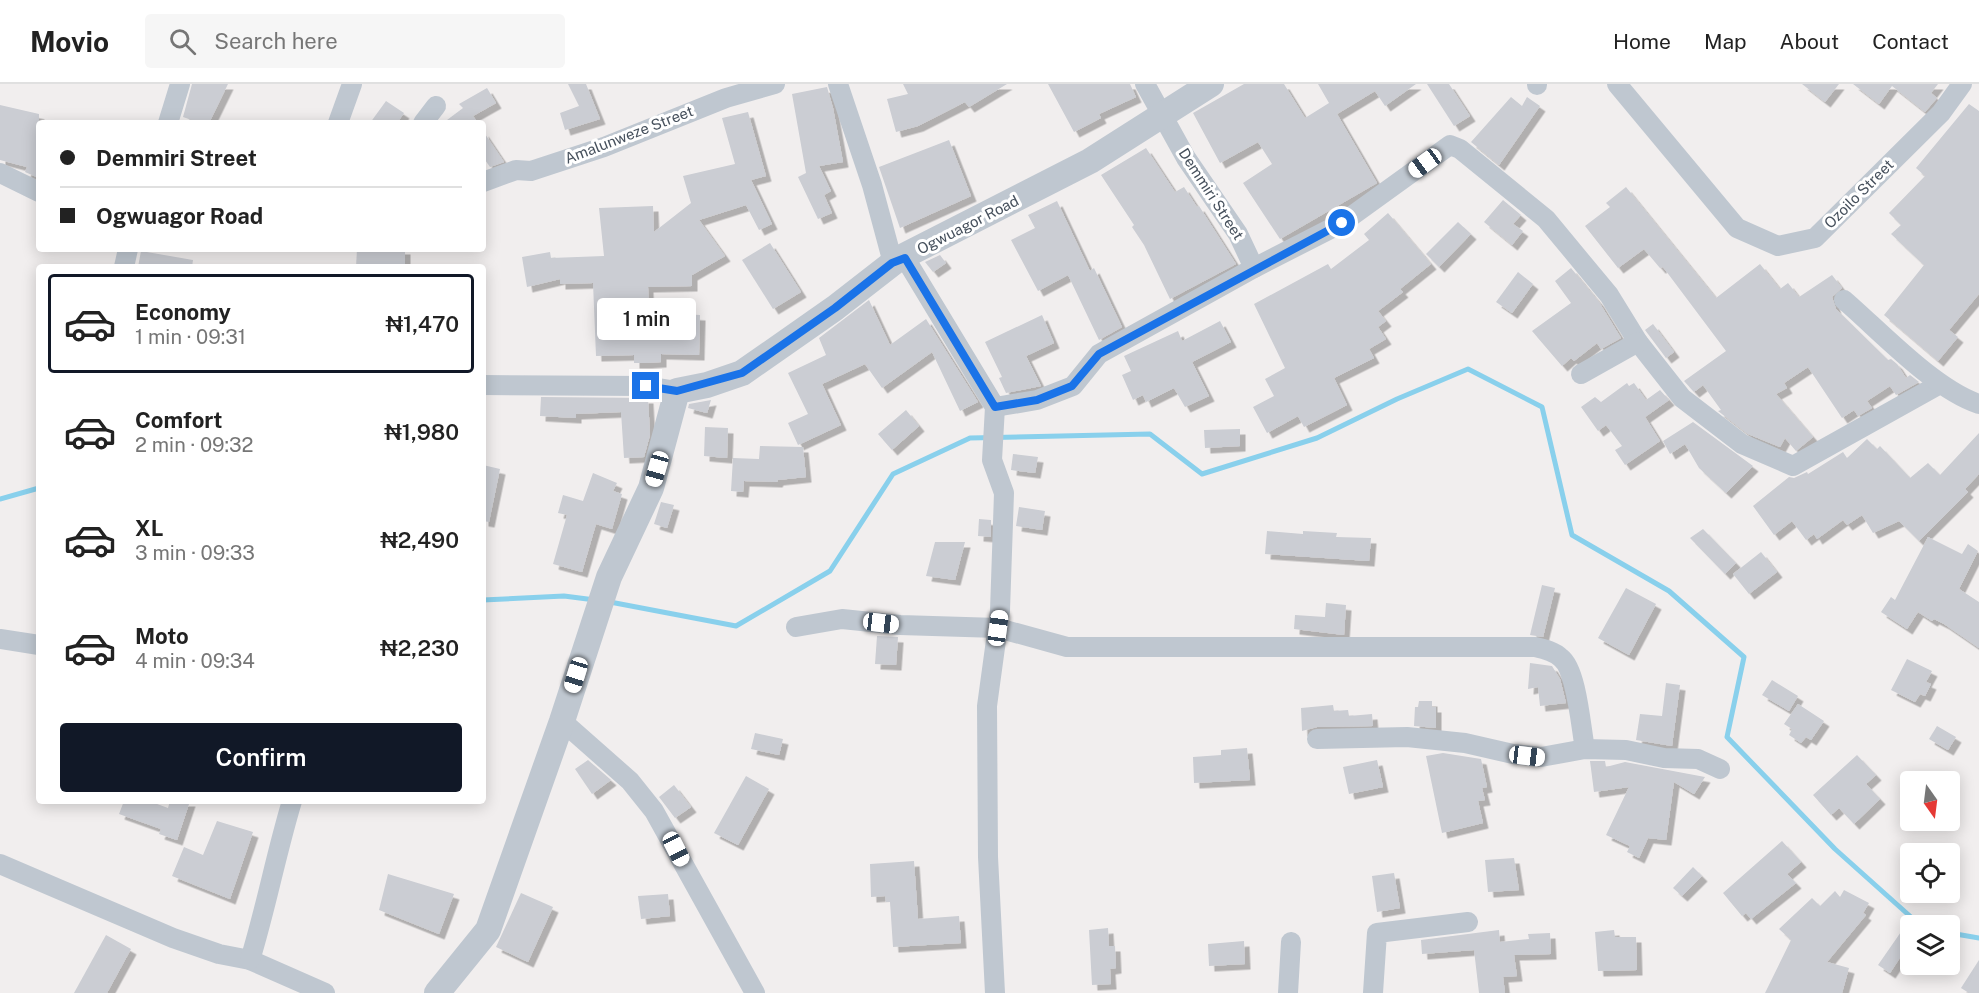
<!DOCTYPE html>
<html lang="en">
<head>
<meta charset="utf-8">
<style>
	body { margin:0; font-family:"Public Sans",sans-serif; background:#f6f6f6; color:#222; height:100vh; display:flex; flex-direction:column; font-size:22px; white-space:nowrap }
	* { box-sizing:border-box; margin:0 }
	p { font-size:20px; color:#767676 }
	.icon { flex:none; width:33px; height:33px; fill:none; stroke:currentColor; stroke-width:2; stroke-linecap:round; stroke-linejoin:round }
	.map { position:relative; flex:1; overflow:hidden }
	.details { position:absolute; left:36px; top:180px; width:450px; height:540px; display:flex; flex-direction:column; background:#fff; border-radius:6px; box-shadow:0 3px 15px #0003 }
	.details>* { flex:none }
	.guide { position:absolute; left:36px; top:36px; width:450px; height:132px; border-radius:6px; box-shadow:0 3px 15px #0003; display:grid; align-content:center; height:132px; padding:0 24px; background:#fff }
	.needle { width:39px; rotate:166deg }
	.controls { position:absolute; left:1900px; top:687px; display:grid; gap:12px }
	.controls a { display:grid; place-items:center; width:60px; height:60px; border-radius:6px; background:#fff; box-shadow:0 3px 15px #0003; font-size:30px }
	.end { position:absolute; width:27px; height:27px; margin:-14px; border:8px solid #1a73e8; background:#fff; box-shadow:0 0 0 3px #fff }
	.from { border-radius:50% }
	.bubble { position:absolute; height:42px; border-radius:6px; background:#fff; box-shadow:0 3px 15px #0003; font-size:20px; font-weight:600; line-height:42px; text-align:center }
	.car { position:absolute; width:18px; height:36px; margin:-18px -9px; border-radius:8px; box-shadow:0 0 4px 2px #0007; background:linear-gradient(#fff 24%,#345 0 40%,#fff 0 76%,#345 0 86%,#fff 0) }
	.guide b { display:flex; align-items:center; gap:21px; height:57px; font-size:22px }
	.guide b+b { border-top:2px solid #e0e0e0 }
	.guide i { width:15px; height:15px; background:#222 }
	ul { padding:10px 0 0; list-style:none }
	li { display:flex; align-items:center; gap:18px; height:99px; margin:0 12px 9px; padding:0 12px; border:3px solid transparent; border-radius:6px }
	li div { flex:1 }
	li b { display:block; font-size:22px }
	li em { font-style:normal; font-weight:600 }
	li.current { border-color:#111827 }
	li>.icon { width:54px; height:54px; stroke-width:1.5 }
	.primary-button { display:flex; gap:12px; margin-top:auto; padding:12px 24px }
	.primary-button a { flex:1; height:69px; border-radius:6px; background:#111827; color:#fff; font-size:24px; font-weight:600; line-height:69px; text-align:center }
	header { display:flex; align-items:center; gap:36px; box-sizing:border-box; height:84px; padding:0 30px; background:#fff; border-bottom:2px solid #e0e0e0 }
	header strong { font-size:28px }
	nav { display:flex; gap:33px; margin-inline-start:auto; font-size:21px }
	.search { width:420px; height:54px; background:#f6f6f6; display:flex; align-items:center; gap:15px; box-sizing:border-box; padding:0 21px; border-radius:6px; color:#767676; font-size:22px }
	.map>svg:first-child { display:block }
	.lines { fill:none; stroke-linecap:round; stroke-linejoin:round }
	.stream { stroke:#89d0ec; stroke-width:5 }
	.building { fill:#cbcdd3; filter:url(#shadow) }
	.minor { stroke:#bfc7d0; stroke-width:20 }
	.tertiary { stroke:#bfc7d0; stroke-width:26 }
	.route { stroke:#1a73e8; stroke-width:8 }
	.labels { text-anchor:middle; stroke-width:6; stroke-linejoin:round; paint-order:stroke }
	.street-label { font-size:15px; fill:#46505c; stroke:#fff }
</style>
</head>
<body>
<header>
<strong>Movio</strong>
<div class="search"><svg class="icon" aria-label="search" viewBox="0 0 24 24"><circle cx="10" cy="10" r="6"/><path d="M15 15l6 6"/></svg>Search here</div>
<nav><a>Home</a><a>Map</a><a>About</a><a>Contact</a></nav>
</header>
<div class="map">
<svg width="1979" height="909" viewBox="0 0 1979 909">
	<defs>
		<filter id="shadow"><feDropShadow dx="5.5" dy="5.5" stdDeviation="0" flood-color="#0004"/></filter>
	</defs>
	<rect width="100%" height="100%" fill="#f1eeee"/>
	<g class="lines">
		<g class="stream">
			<path d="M0,415L39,404"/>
			<path d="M483,516L564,512L595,516"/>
			<path d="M610,518L736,542L830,487L893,390L970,354L1150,350L1202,390L1317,354L1397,315L1468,285L1542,323L1572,451L1669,507L1744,573L1727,653L1835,765L1921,842"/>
			<path d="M1950,849L1979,854"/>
		</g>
	</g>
	<g class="building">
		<path d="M192,0H228L209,39H200L183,33Z"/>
		<path d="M568,0H586L600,35L565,46L560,29L579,22Z"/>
		<path d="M903,0H1007L969,23L965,18L918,42L896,48L887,15L908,10Z"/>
		<path d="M1048,0H1130L1136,13L1099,30L1101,34L1074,48Z"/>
		<path d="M1244,0H1284L1305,34L1329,19L1318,0H1416L1385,22L1375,7L1337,30L1377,99L1280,155L1243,99L1272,80L1258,58L1220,79L1193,29Z"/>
		<path d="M1427,0H1449L1470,32L1454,42Z"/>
		<path d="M1802,0H1839L1825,18Z"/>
		<path d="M1853,0H1938L1931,9L1937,14L1925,28L1892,2L1879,20Z"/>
		<path d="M827,3L833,24L843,78L819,82L831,107L824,111L832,129L818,135L798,93L806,89L792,10Z"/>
		<path d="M487,4L496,19L473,32L478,39H443L463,24L459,20Z"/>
		<path d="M1511,13L1522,22L1527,13L1540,22L1499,81L1471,58Z"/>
		<path d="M386,17L404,29L397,39H370Z"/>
		<path d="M1969,20L1979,27V210L1949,246L1958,253L1938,277L1884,231L1924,181L1891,150L1901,141L1889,129L1925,92L1916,84Z"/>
		<path d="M0,21L39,30V94L25,88L27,83L0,76Z"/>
		<path d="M748,28L766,92L751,96L772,140L759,146L746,121L699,136L725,172L692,191V202L648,203L649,226H630V255H680L681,230L700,231L699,271L661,270V278L646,279H634V271L596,272L593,199L560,200V195L527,203L522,173L550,168L551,174L604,172L599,124L653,122L654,148L691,119L683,92L735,80L722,34Z"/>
		<path d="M483,47L504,78L490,83L483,73Z"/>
		<path d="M949,56L971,112L900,144L879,83Z"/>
		<path d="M1146,64L1175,108L1184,103L1197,123L1199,122L1236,180L1170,215L1144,161L1132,143L1134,141L1101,91Z"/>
		<path d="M1626,103L1716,214L1760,180L1780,205L1788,199L1799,213L1832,191L1842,204L1832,213L1836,225L1888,276L1891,275L1897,280L1906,294L1910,291L1919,298L1896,311L1890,302L1867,317L1872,324L1858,332L1854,326L1842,334L1808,283L1784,299L1787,304L1776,310L1813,353L1796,367L1785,354L1780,363L1748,350L1718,327L1721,326L1703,301L1694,308L1684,297L1726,267L1663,183L1660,184L1644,165L1618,184L1585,142L1610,123L1606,119Z"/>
		<path d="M1503,116L1521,131L1513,140L1523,147L1512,161L1484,138Z"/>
		<path d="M1057,117L1090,187L1094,184L1122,243L1099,256L1068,191L1038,207L1011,156L1035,144L1028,131Z"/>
		<path d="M1388,129L1431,180L1400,205L1403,208L1378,227L1386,237L1378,243L1386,255L1369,265L1374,274L1334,294L1347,321L1304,343L1298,332L1267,349L1253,323L1274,312L1265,295L1285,284L1254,220L1328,180L1331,185L1369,156L1364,150Z"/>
		<path d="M1458,138L1471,150L1439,183L1426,170Z"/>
		<path d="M770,159L801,208L773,225L742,176Z"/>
		<path d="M357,165H405V183H356Z"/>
		<path d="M141,167L193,176L192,183H138Z"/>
		<path d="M940,171L946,179L933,188L925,178Z"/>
		<path d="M1571,184L1599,218L1621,254L1601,265L1597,259L1574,277L1571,274L1562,282L1532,247L1571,219L1555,197Z"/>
		<path d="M1518,188L1533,200L1512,229L1496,218Z"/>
		<path d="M869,216L890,261L926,235L978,318L960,327L932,268L882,304L865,280L822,300L841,341L798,361L788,339L808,330L788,289L826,271L819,254Z"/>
		<path d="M1042,231L1054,259L1026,272L1041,302L1006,309L999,294L1002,293L985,258Z"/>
		<path d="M1220,237L1231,258L1192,278L1209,312L1185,323L1174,304L1146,318L1143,311L1133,316L1122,291L1131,287L1124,272L1178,247L1182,257Z"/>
		<path d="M1653,240L1674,268L1666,274L1645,246Z"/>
		<path d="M1627,299L1629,302L1634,299L1646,316L1660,306L1669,316L1645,333L1660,357L1625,381L1615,366L1622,362L1606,341L1598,347L1581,323L1595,313L1601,318Z"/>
		<path d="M541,313L648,314L650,351L644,373L624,374L621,328L576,330V334L540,332Z"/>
		<path d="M711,316L707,329L688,324L689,320Z"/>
		<path d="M906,326L919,342L892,366L878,350Z"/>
		<path d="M1693,338L1753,382L1726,409L1699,384L1685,360L1670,370L1663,357Z"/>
		<path d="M705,343L728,344L727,374L704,372Z"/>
		<path d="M1240,345V362L1205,364L1204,346Z"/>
		<path d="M1979,349V390L1965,405L1968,408L1919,457L1899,437L1873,449L1862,431L1847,441L1843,436L1817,455L1814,450L1806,456L1792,437L1774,451L1753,422L1789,393L1794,394L1807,388L1808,390L1843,368L1847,374L1867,355L1877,365L1880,362L1910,394L1928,379L1940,391Z"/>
		<path d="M760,362L803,363L806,393L778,396L777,398L744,397L743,408L731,407L733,374L759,375Z"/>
		<path d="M1013,370L1038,373L1035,389L1011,386Z"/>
		<path d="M483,381L500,385L489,438L483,437Z"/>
		<path d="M593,389L617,399L613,407L622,410L612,445L596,440L582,488L553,480L567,431L558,429L563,411L583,417Z"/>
		<path d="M661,418L674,421L667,444L654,440Z"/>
		<path d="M1019,423L1045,427L1042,446L1016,442Z"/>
		<path d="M979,435L991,436V453L978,452Z"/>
		<path d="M1703,445L1736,479L1725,490L1690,454Z"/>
		<path d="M1267,447L1303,450V447L1337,449L1336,453L1371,454L1369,477L1265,470Z"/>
		<path d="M1928,453L1962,470L1968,460L1978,467L1959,505L1979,518V564L1944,540L1934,535L1932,537L1918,528L1907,545L1881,528L1891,513L1895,516Z"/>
		<path d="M935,458H965L955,496L926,492Z"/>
		<path d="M1761,468L1777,488L1749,510L1733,490Z"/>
		<path d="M1542,501L1555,504L1543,553L1530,551Z"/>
		<path d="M1626,504L1656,520L1629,571L1598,554Z"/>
		<path d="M1326,519L1346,521L1344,551L1294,545L1295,531L1325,533Z"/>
		<path d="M877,552L898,553L896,581L875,580Z"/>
		<path d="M1907,575L1932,587L1926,598L1931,600L1925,612L1920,610L1915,618L1891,606Z"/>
		<path d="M1530,579L1552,582L1560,595L1566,619L1540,622L1538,603L1528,605Z"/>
		<path d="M1772,596L1798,612L1789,627L1762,611Z"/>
		<path d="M1666,599L1680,601L1672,662L1636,656L1640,630L1662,632Z"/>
		<path d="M1419,617H1432V623H1436V644L1414,642L1415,623H1418Z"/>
		<path d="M1798,620L1824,637L1811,656L1806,653L1801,659L1789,651L1792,645L1784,640Z"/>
		<path d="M1333,621L1334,627L1348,626L1349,632L1372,630L1373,642L1317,643L1302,647L1301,624Z"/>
		<path d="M1937,642L1956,653L1948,666L1929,655Z"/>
		<path d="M755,649L783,655L779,671L751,665Z"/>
		<path d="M1247,664L1250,696L1194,699L1193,673L1221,671V666Z"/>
		<path d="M1443,669L1481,675L1487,703L1482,704L1485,716L1478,717L1483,739L1442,749L1426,672Z"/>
		<path d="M1857,671L1876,691L1866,700L1880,715L1854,740L1839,724L1831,731L1813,711Z"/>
		<path d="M588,676L611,696L592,710L575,685Z"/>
		<path d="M1377,676L1383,703L1349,710L1343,683Z"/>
		<path d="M1590,677H1605L1606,683L1625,678L1705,693L1694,710L1674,698L1666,756L1648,754L1639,774L1627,768L1630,762L1606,751L1629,703L1594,708Z"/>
		<path d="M746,692L769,705L738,761L714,749Z"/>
		<path d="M674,701L691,723L675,734L659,713Z"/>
		<path d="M124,717H149L168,724L170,717H190L177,756L159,750L161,745L119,730Z"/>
		<path d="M217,737L253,748L230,815L172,792L184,763L203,771Z"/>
		<path d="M1782,757L1801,778L1787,790L1796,799L1751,835L1746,829L1742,832L1723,809Z"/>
		<path d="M1514,774L1519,806L1488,808L1485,776Z"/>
		<path d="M914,777L918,835L959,832L961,859L893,863L890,818H886L885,812L871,813L870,780Z"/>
		<path d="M1693,783L1702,792L1682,812L1673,804Z"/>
		<path d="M1394,789L1400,824L1377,828L1372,792Z"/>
		<path d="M388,790L454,810L439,850L379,826Z"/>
		<path d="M1844,806L1869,819L1863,829L1866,831L1827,878L1849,884L1842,909H1765L1791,856L1779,845L1812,814L1820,822L1835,807L1840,813Z"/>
		<path d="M521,809L553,823L528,878L496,863Z"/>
		<path d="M668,810L670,832L641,835L638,812Z"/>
		<path d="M1108,844L1109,862H1115L1116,884L1110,885L1111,900L1092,901L1089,846Z"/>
		<path d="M1903,845L1911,850V870L1905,866L1890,889L1878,881Z"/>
		<path d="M1499,846L1500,858L1529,855L1528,850L1550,849L1551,870L1514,871L1517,892L1503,893L1505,909H1479L1474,866L1422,870L1421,856Z"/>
		<path d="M1614,846L1615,853H1636L1637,886L1598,887L1595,848Z"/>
		<path d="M106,851L131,865L107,909H74Z"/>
		<path d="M1244,857L1245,880L1209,882L1208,860Z"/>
		<path d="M1979,876V909H1969L1961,904Z"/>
	</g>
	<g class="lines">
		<g class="minor">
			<path d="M838,0L872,101L893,179"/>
			<path d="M1145,0L1186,74L1238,150L1254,184L1342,139L1450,61L1460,65L1546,135L1609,211L1638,258L1682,314L1742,360L1793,382L1940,300"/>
			<path d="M1537,0V1"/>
			<path d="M1617,0L1737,144L1778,162L1815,154L1941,29L1962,0"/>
			<path d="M168,39L180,0"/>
			<path d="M338,39L352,0"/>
			<path d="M423,39L436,22"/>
			<path d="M0,89L39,108"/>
			<path d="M483,98L516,86L531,87L604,63L726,14L775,0"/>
			<path d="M905,174L995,323L992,376L1004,409L1000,527L987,622L988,773L995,909"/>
			<path d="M124,183L128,165"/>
			<path d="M1844,216C1880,247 1935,306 1979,320"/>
			<path d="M1581,290L1638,258"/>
			<path d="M483,301L646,302L677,307"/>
			<path d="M995,323L1037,316L1073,302L1099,270L1254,184"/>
			<path d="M796,543L842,535L900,541L998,544L1067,563H1535C1544,565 1554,567 1561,574C1577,586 1581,645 1585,665"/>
			<path d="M0,555L39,561"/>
			<path d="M562,637L630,697L654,727L755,909"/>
			<path d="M1317,655L1407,653L1465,659L1513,670L1541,673L1585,665L1626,666L1664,674L1698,675L1720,685"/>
			<path d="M0,780L173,854L219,870L250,876L325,909"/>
			<path d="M250,876C266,824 276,770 292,717"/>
			<path d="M1288,909L1291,858"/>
			<path d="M1373,909L1377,849L1468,838"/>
		</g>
		<path class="tertiary" d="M437,909L488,846L562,637L609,493L651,404L677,307L707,301L742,289L835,224L898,175L1090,77L1211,0"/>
	</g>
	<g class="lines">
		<path class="route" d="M646,302L677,307L742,289L835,224L892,179L905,174L995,323L1037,316L1072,302L1099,270L1342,139"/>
	</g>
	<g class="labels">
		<g class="street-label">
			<text transform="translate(629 51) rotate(-21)" y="5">Amalunweze Street</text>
			<text transform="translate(1211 110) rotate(57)" y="5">Demmiri Street</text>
			<text transform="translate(1859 110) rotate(-45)" y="5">Ozoilo Street</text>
			<text transform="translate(968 141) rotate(-27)" y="5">Ogwuagor Road</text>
		</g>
	</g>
</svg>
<div class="controls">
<a><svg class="needle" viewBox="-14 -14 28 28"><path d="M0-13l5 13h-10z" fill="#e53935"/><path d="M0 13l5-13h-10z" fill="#767676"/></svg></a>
<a><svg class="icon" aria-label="locate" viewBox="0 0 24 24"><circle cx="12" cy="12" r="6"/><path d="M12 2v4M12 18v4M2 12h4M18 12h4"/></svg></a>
<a><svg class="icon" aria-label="layers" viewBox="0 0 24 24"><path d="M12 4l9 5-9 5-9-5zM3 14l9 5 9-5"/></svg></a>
</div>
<i class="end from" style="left:1342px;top:139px"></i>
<i class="end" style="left:646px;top:302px"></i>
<div class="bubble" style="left:597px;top:214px;width:99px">1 min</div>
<i class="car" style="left:1425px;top:79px;rotate:234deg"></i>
<i class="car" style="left:657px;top:385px;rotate:196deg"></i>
<i class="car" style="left:881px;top:539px;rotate:97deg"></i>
<i class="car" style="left:998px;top:544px;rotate:8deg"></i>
<i class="car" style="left:576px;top:591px;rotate:197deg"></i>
<i class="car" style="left:1527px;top:672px;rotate:97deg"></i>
<i class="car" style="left:676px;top:765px;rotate:153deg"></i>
<div class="guide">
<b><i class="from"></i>Demmiri Street</b>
<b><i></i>Ogwuagor Road</b>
</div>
<section class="details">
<ul>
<li class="current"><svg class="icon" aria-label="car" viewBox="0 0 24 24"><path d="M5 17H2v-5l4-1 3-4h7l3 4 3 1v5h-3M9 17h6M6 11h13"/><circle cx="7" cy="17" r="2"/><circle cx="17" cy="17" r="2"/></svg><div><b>Economy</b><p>1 min · 09:31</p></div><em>₦1,470</em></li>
<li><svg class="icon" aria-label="car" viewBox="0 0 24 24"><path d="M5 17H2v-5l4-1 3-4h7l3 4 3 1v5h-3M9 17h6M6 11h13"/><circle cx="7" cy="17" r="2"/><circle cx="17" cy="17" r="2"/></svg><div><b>Comfort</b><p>2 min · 09:32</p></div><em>₦1,980</em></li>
<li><svg class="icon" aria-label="car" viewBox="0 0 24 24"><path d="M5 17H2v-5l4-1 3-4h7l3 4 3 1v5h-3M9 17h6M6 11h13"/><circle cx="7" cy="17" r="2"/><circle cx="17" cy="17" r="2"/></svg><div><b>XL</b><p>3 min · 09:33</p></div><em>₦2,490</em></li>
<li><svg class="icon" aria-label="car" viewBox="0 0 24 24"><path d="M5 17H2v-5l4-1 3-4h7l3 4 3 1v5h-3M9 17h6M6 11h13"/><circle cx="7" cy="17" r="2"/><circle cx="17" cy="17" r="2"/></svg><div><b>Moto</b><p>4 min · 09:34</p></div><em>₦2,230</em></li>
</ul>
<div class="primary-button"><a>Confirm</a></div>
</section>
</div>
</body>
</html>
